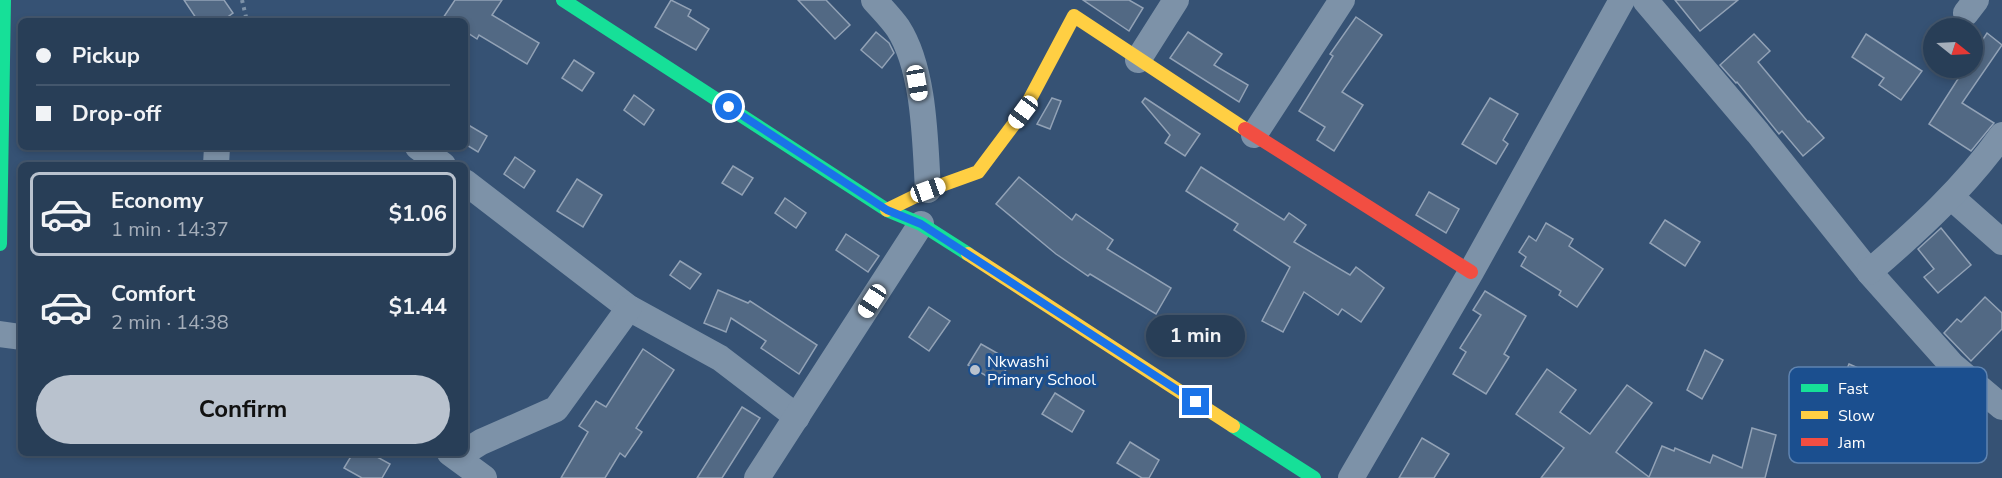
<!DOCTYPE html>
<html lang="en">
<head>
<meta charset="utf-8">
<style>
	body { margin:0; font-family:"Nunito Sans",sans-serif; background:#344961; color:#f1f3f6; height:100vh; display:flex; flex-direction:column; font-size:22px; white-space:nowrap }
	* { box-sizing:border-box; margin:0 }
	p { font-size:20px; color:#a5aeba }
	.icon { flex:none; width:33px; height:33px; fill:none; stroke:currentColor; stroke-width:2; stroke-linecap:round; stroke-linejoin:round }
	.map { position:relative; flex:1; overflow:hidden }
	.drawer { position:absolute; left:18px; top:162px; width:450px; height:294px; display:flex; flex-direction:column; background:#283e57; border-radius:9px; box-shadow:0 3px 9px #0003,0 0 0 2px #44576d }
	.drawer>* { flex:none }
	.hud { position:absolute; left:18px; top:18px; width:450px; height:132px; border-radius:9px; box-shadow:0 3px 9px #0003,0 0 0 2px #44576d; display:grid; align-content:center; height:132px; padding:0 18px; background:#283e57 }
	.needle { width:39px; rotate:108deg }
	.fabs { position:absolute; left:1923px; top:18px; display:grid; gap:12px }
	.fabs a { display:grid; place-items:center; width:60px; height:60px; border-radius:50%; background:#283e57; box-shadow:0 3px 9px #0003,0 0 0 2px #44576d; font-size:30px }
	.end { position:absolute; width:27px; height:27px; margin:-14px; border:8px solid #1a73e8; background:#fff; box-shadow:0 0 0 3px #fff }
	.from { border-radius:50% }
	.bubble { position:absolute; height:42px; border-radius:21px; background:#283e57; box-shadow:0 3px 9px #0003,0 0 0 2px #44576d; font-size:20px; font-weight:700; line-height:42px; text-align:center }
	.car { position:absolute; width:18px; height:36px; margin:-18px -9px; border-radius:8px; box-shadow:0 0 4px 2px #0007; background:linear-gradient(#fff 24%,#345 0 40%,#fff 0 76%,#345 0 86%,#fff 0) }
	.hud b { display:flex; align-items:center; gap:21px; height:57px; font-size:22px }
	.hud b+b { border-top:2px solid #44576d }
	.hud i { width:15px; height:15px; background:#f1f3f6 }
	ul { padding:10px 0 0; list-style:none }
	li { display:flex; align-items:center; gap:18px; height:84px; margin:0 12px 9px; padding:0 6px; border:3px solid transparent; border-radius:9px }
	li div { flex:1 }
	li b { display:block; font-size:22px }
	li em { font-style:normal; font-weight:700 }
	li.active { border-color:#b9c2ce }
	li>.icon { width:54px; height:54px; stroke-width:1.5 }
	.button { display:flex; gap:12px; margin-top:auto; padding:12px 18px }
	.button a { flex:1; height:69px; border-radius:36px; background:#b9c2ce; color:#111; font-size:24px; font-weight:700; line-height:69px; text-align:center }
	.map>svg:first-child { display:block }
	.building { fill:#526984; stroke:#92a2b6; stroke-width:1.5 }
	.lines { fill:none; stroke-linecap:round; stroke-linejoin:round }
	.path { stroke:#7d92a8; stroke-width:4; stroke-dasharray:3 4.5; stroke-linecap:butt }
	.street { stroke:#7d92a8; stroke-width:26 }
	.fast { stroke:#16e098; stroke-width:14 }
	.slow { stroke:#ffcf43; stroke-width:14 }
	.jam { stroke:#f24e42; stroke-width:14 }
	.route { stroke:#1a73e8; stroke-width:8 }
	.poi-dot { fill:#b9c2ce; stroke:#1b4f8f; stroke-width:2 }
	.labels { text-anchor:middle; stroke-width:6; stroke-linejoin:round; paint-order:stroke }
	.poi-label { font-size:16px; fill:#fff; stroke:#1b4f8f; text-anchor:start }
	.key { fill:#1b4f8f; stroke:#5f84b1; stroke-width:1.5 }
	.key-label { font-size:16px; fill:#fff }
</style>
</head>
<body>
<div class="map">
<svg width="2002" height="478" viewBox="0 0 2002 478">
	<rect width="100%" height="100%" fill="#365274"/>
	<g class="building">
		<path d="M184,0H224L233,13L222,21H198Z"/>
		<path d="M455,0H502L492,15L539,43L527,64L479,35L477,39L465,31V21H441Z"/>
		<path d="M671,0L691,10L688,16L709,29L696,50L655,27Z"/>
		<path d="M798,0H826L850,25L835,39Z"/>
		<path d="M1083,0H1129L1143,8L1129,31Z"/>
		<path d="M1675,0H1738L1700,31Z"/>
		<path d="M1356,17L1382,35L1342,92L1363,105L1334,151L1317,140L1325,127L1299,111L1333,56L1330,54Z"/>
		<path d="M876,32L889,43L894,53L882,68L861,50Z"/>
		<path d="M1188,32L1222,54L1214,65L1248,85L1239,102L1170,58Z"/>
		<path d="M1987,33L2002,45L1962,103L1994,123L1971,151L1929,124L1965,68H1972V56Z"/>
		<path d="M1754,34L1770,51L1758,62L1808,122L1809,121L1824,138L1803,156L1782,131L1779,134L1737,82L1736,83L1720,65Z"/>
		<path d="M1866,34L1922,71L1901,100L1879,85L1884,78L1852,57Z"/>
		<path d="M574,60L594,73L582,91L562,78Z"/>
		<path d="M634,95L654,110L644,125L624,110Z"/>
		<path d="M1052,98L1061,101L1050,129L1037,124Z"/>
		<path d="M1145,98L1200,134L1185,156L1165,143L1170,135L1142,102Z"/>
		<path d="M1490,98L1518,114L1503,140L1508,144L1496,164L1462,144Z"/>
		<path d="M465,123L487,136L478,152L465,144Z"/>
		<path d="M515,157L535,171L524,188L504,174Z"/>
		<path d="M733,166L753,178L742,195L722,183Z"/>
		<path d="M1201,167L1284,220L1289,213L1306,225L1294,242L1350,275L1356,267L1384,288L1361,322L1342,309L1338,315L1304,292L1283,332L1262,321L1290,267L1234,230L1238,224L1186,191Z"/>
		<path d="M1019,177L1072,220L1076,214L1113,240L1107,249L1171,288L1156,314L1090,274L1088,276L1056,254L996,204Z"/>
		<path d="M577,179L602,195L583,227L557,211Z"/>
		<path d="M1429,192L1459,209L1446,233L1416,215Z"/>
		<path d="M785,198L806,213L796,228L775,213Z"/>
		<path d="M1665,220L1700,242L1685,266L1650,243Z"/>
		<path d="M1546,223L1573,239L1569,246L1603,269L1577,307L1559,295L1561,291L1521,266L1526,257L1519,252L1529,236L1536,241Z"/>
		<path d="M1941,228L1971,265L1938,293L1924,277L1934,269L1918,249Z"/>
		<path d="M846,234L879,256L868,272L836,250Z"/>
		<path d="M680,261L701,274L690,289L670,275Z"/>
		<path d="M718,290L748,303L750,301L817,345L799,374L761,348L766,341L731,318L726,332L704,323Z"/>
		<path d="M1485,291L1526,316L1504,354L1509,357L1486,394L1453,374L1466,352L1460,348L1481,315L1473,310Z"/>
		<path d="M1985,297L2002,313V329L1971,361L1944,333L1957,319L1961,322Z"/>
		<path d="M929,307L950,321L929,351L909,337Z"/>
		<path d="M981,344L1011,361L998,383L968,365Z"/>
		<path d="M643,349L674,370L636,428L642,432L625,457L620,453L605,478H561L588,432L579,426L596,401L606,407Z"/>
		<path d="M1705,350L1723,360L1702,399L1687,390Z"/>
		<path d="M1849,364L1883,379L1865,421L1831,407Z"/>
		<path d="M1547,369L1576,390L1560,412L1590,434L1627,385L1652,403L1616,452L1649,477L1662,446L1674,451L1675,448L1710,463L1713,455L1742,468L1752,428L1776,435L1765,478H1541L1564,448L1516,414Z"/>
		<path d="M1055,393L1084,411L1072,432L1042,414Z"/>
		<path d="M742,407L760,418L722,478H697Z"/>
		<path d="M1422,438L1449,454L1434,478H1399Z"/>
		<path d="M1130,442L1159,460L1149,478H1142L1117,463Z"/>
		<path d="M353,453H370L390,464L382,478H362L344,468Z"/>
	</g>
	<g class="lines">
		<path class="path" d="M242,0L247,21"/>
		<g class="street">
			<path d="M874,0C882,9 891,18 898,28C925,70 925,142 928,190"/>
			<path d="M1645,0L1758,133L1869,272L1952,365L2002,407"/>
			<path d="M1966,13L1976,0"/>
			<path d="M1138,60L1176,0"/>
			<path d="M1254,135L1342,0"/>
			<path d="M418,147L443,165"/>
			<path d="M216,165L217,147"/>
			<path d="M465,182L629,308L720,358L797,417"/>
			<path d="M1951,197L2002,242"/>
			<path d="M1869,272C1918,230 1964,188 2002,135"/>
			<path d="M0,334L21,337"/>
			<path d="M465,452L481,442L556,409L629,308"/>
			<path d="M450,453L484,478"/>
			<path d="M757,478L921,224"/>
			<path d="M1351,478L1471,272L1622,0"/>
		</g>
		<g class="fast">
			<path d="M563,0L887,210L921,224L968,254"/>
			<path d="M0,244L4,0"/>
			<path d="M1233,426L1314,478"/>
		</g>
		<g class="slow">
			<path d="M887,210L928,190L978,172L1023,112L1074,16L1245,129"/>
			<path d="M968,254L1233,426"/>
		</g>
		<path class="jam" d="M1245,129L1471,272"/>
	</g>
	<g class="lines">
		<path class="route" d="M729,107L887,210L921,224L1196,402"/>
	</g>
	<circle class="poi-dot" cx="975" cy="370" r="6"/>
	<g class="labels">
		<g class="poi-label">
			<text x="987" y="367">Nkwashi<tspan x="987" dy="18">Primary School</tspan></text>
		</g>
	</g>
	<rect x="1789" y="367" width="198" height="96" rx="9" class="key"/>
	<rect x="1801" y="384" width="27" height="8" fill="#16e098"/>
	<rect x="1801" y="411" width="27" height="8" fill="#ffcf43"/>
	<rect x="1801" y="438" width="27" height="8" fill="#f24e42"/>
	<g class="key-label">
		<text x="1838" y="394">Fast</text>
		<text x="1838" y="421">Slow</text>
		<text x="1838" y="448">Jam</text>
	</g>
</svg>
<div class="fabs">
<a><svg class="needle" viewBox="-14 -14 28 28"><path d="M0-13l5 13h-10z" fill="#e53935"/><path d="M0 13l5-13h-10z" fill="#a5aeba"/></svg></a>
</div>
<i class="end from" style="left:729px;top:107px"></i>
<i class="end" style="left:1196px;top:402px"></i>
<div class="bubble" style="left:1146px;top:315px;width:99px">1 min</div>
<i class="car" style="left:917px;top:83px;rotate:170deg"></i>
<i class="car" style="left:1023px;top:112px;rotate:217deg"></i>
<i class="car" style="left:928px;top:190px;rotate:70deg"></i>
<i class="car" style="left:872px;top:301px;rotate:213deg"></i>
<div class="hud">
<b><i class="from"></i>Pickup</b>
<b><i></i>Drop-off</b>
</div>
<section class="drawer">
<ul>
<li class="active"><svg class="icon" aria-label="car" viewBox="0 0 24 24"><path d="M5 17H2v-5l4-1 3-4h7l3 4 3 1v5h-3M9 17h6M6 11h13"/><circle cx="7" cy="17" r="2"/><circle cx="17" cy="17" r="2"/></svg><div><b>Economy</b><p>1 min · 14:37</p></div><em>$1.06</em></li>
<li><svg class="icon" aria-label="car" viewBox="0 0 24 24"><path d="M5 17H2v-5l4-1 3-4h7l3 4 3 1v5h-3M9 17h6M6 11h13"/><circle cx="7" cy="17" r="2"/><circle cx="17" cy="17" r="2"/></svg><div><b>Comfort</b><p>2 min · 14:38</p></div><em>$1.44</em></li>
</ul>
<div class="button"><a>Confirm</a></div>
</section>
</div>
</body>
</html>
